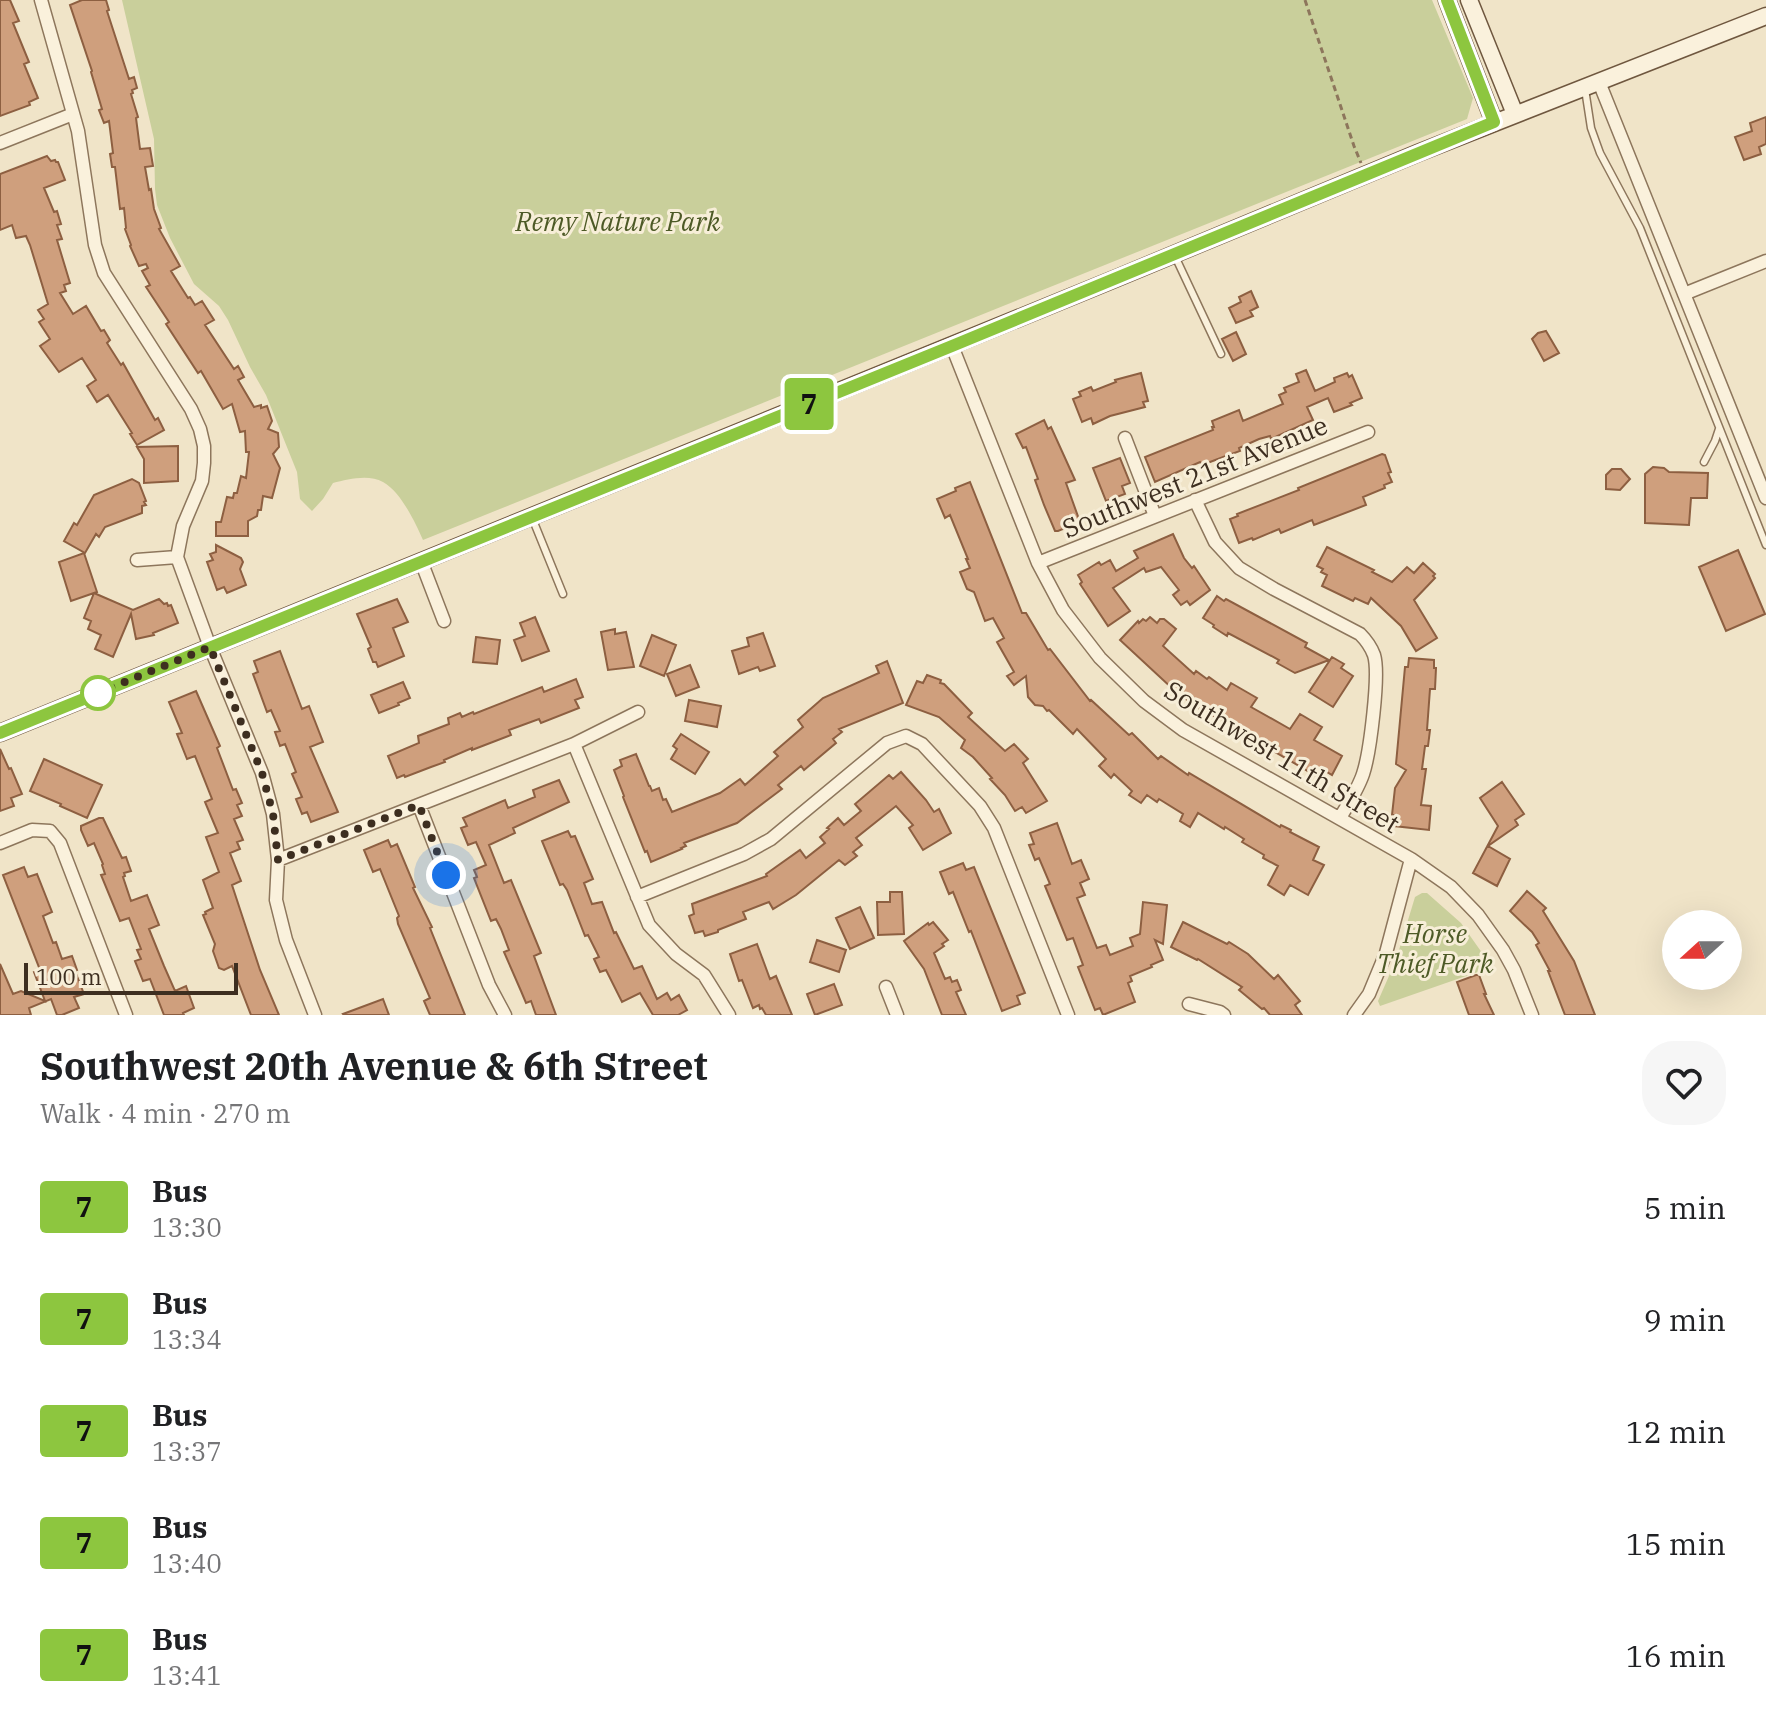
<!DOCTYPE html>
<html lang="en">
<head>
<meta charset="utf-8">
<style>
	body { margin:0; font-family:"IBM Plex Serif",serif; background:#f6f6f6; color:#202124; height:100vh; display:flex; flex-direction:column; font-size:30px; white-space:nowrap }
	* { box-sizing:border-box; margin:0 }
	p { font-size:26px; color:#757577 }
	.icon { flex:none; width:44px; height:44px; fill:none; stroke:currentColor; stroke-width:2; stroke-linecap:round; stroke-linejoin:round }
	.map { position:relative; height:1015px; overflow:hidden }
	.details { display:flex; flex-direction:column; background:#fff; flex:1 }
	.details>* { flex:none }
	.badge { padding:0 16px; border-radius:6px; font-size:28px; line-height:52px }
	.needle { width:52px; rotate:249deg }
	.buttons { position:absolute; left:1662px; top:910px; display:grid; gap:16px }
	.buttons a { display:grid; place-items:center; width:80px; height:80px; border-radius:50%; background:#fff; box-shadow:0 8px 32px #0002; font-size:40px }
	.scale { position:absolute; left:24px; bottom:20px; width:214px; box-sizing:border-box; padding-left:8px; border:4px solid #3d2e20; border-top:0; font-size:22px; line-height:28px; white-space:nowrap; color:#3d2e20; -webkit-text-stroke:6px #f7eed8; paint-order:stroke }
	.you { position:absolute; width:40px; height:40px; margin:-20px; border:6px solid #fff; border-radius:50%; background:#1a73e8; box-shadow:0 0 0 12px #1a73e833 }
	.map>.badge { position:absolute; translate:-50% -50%; box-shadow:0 0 0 4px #fff }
	.round { display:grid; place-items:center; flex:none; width:84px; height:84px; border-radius:32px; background:#f6f6f6 }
	.summary { display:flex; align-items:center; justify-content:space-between; height:136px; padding:0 40px }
	h1 { font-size:38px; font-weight:700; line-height:60px }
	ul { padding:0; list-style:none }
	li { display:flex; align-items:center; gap:24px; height:112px; padding:0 40px }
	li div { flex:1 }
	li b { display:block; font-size:30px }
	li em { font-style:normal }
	li .badge { min-width:88px; font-weight:700; text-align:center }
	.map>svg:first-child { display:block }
</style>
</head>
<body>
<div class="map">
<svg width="1766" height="1015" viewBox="0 0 1766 1015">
	<rect width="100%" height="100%" fill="#f0e4c8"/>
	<path fill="#c9cf9b" d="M122,0H1432L1473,98L1467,119L423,540C415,522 401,492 383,482C369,474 348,479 333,483L323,499L312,511L300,499L297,472L266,395L250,367L228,320L219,306L194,284L170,238L157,205L155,189L154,139Z
		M1422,893H1427L1461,923L1492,967L1380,1006L1378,1001L1396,960L1415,897Z"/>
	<path fill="#cf9f7d" stroke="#8d5f41" stroke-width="2" d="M0,0H10L19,21L13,23L29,62L24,64L38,98L29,102L30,105L0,116Z
		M82,0H106L109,10L107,11L129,79L134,77L137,88L132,90L133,93L131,94L138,117L136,118L140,149L150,148L153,166L145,167L149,190L151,189L154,209L161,228L159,229L180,266L171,271L188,298L190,297L195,305L202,301L214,320L205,325L234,369L238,366L244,377L238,380L254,407L261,405V408L267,406L272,421L268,429L278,433L279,447L273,454L280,468L272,498L263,496L261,510H258L257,516L248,521V536H216V522H221L227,497L233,498L234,493H237L241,476L246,478L249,452H246L245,431L240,432L232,404L223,409L201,371L198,373L166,324L169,322L146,287L150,285L142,271L148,268L146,264L139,266L130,246L131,245L125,229L126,228L124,208L120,209L115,167H112L110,154L113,153L109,121L104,123L99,110L102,109L91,72L92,71L70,5Z
		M1766,117V144L1759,147L1761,154L1744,160L1735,137L1752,131L1750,123Z
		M47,156L51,161L55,160L56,162H58L65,180L44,188L54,212L57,211L61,224L57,225L62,239L57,240L70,283L64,285L66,291L60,293L73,314L86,306L101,331L104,330L110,340L107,343L121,365L123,363L155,420L158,418L164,430L137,445L130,434L132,433L108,395L97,402L87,386L96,380L82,358L59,372L40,346L50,339L39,322L44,319L38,310L48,304L30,245L26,236L16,238L12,225L0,230V174Z
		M1251,291L1258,307L1250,311L1253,316L1236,323L1229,308L1241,302L1239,297Z
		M1546,331L1559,353L1544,361L1532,339L1538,333Z
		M1236,332L1246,354L1233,361L1222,339Z
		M1306,370L1315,391L1335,382L1334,378L1347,373L1349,377L1352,375L1362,398L1350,403L1352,405L1334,412L1328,398L1307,407L1313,420L1271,439L1270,436L1259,439L1239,448L1240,451L1226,456L1202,465L1200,462L1155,482L1145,457L1213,430L1212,427H1214L1212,421L1239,410L1243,421L1283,404L1279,395L1286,392L1284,388L1299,382L1296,374Z
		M1141,373L1148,401L1143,402L1145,407L1110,416L1093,424L1091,418L1082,422L1073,399L1081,396L1079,392L1091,387L1093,391L1116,382L1115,380Z
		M1044,420L1048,429L1051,427L1075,480L1066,483L1080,522L1058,531H1055L1044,505L1035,480L1038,479L1026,447L1023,448L1016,434Z
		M178,446V481L144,483V459L137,447Z
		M1382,454L1385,455L1391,472L1388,473L1392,482L1384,485L1385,488L1363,497L1366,505L1314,525L1312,520L1281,533L1279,529L1253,540L1252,538L1239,543L1230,519L1238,516L1237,514L1299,490L1298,488Z
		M1120,458L1130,483L1122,486L1125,494L1106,501L1093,468Z
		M1653,467L1664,468L1669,472L1708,473L1707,498H1691L1689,525L1645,523V474Z
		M1612,469H1621L1630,479L1620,490L1606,489V475Z
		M132,479L139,483L146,501L144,502L146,505L142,506V513L105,527L99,537L96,534L85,553L64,541L74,523L77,525L94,495Z
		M970,482L1022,613H1026L1048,650L1050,649L1090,701L1091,700L1129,735L1132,733L1158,759L1161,756L1188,775L1189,773L1280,827L1281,825L1291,830L1290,832L1319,847L1313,860L1324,865L1308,895L1290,885L1284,895L1268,885L1278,866L1263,858L1264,855L1242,842L1244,839L1225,827L1224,829L1198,813L1190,827L1180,821L1183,814L1159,799L1157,802L1147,795L1141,803L1129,795L1132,791L1114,774L1111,778L1099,766L1106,759L1077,729L1073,734L1049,710L1047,711L1043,706L1035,705L1028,697L1026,676L1014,685L1007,676L1014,672L997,642L1004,638L993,618L985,621L974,592L967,589L960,572L970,568L966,559H968L950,515L945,518L937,499L956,491L955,488Z
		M1173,534L1184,558L1192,568L1194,566L1210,590L1190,605L1187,601L1181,605L1173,595L1179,590L1161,567L1146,572L1144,568L1113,588L1130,611L1108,626L1080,584L1082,582L1078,575L1099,562L1101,565L1110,560L1116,571L1138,558L1134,551Z
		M216,545L241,558L243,562L240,569L246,585L227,593L224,587L217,590L207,562L213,560L210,554L216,552Z
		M1327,547L1374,570L1372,572L1392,582L1407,567L1414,573L1423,563L1435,574L1433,576L1435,578L1414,600L1437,638L1416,651L1401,626L1371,598L1368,604L1355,598L1353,601L1322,586L1327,575L1321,572L1323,569L1317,566Z
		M1738,550L1765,614L1726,631L1699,567Z
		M84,553L97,592L94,593L133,610L159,599L164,604L167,603L168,606L171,605L178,623L153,633L154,635L136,639L131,614L113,657L95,649L101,635L88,629L91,621L84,618L94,593L71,601L59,562Z
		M1217,596L1224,601L1226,599L1307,643L1305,647L1329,660L1295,673L1277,663L1279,660L1228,633L1227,636L1213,627L1214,625L1203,618Z
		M397,599L408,622L393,628L404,656L378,667L376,662H373L368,649L371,647L357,614Z
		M535,617L549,651L522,661L514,640L525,636L520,623Z
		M1150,617L1157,623L1160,619H1164L1176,629L1163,646L1194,674L1196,671L1207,679L1209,677L1227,690L1231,683L1257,698L1251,707L1290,729L1300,714L1322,727L1314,740L1342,756L1332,775L1322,769L1318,777L1203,710L1202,711L1175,691L1120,640L1138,621L1139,623L1143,619L1146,621Z
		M615,629V634L626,632L634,667L608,670L601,632Z
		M763,633L775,666L760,671L758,667L739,674L732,651L749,646L747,638Z
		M652,635L676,645L664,676L640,666Z
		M476,637L500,640L497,664L473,662Z
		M280,651L302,709L309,706L323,742L310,747L338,812L311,822L307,812L302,814L296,799L302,797L292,774L296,772L285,744L280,746L275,732L280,731L271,710L267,712L253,674L258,672L254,661Z
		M1332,657L1344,664L1341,668L1353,676L1333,707L1309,692Z
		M1409,658L1434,660V668H1436L1435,689H1430L1427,730H1430L1428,746H1425L1422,769H1426L1421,805L1431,806L1429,830L1394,826L1395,815H1392L1395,788L1406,770L1396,764L1405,667H1408Z
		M887,661L903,703L839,729L842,732L833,739L836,743L804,770L801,766L778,785L782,789L737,823L684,843L686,846L681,848L682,849L651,862L647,851L645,852L623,797L624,796L614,770L622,766L620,760L636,754L649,786H650L652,791L659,788L663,800L666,799L672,812L720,793L740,779L745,785L778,756L774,752L803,727L798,720L823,698L879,673L876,666Z
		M690,665L699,687L676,696L667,674Z
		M927,675L941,680L940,683L944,684L972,713L968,717L1005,751L1014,744L1028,759L1023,763L1047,801L1026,813L1022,807L1015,811L1005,795L990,779L992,778L973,757L961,748L965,740L939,717L906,705L917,681L923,683Z
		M576,679L583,697L575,700L579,708L541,723L539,719L509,730L511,735L472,750V748L444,760L445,762L431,767L405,777L404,775L397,778L388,756L419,743L418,736L449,724L448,718L460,713L462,717L473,712L474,714L542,687L544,692Z
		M403,682L410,698L398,703L399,705L379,713L371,695Z
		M196,691L220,746L217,748L233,790L236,789L242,803L237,805L242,816L234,819L243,840L237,842L240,849L230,853L241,881L232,885L260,970L279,1015H251L232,966L224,970L219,968L213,951L215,944L203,915L206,914L205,912L213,908L203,880L219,872L206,837L218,833L205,802L212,799L195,756L187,759L177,734L182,733L169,702Z
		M689,700L721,706L717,727L685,721Z
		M681,734L709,752L695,774L671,759L677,749L673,746Z
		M0,749L9,769L11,768L22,794L11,798L14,806L0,811Z
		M44,759L102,785L87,818L60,806L61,804L30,791Z
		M901,772L926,800L934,812L939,809L951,833L923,850L909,828L913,825L896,806L856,838L862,845L853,852L857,856L845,865L839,860L796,895L773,909L769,902L743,912L746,919L718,930V932L705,936L703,931L695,933L689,916L694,914L692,904L767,876L766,874L800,850L806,858L825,843L820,837L829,829L827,828L838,818L844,825L861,811L855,804L889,775L893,779Z
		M559,780L569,802L513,828L515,833L489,845L504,883L511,880L541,953L534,956L556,1015H536L531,1001L526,1003L521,991L504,952L509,950L501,929L496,919L491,921L474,878L477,877L474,870L486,865L476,842L468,845L461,828L467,826L463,818L505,800L508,808L535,797L533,790Z
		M1502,782L1524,814L1515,820L1518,825L1488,846L1510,859L1497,886L1473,873L1498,826L1480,798Z
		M99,818H103L122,858L126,857L131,871L124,873L125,876L123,877L131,901L147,895L159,925L149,929L164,966L175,991L186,986L194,1008L183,1013L184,1015H164L150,979L143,981L135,961L141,959L137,950L141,949L129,918L120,921L101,875L105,874L102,865L103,864L94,843L88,846L81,830V826Z
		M1057,823L1072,864L1081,860L1089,879L1080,883L1085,895L1077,898L1097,948L1106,945L1110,955L1133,946L1130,938L1140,934L1143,902L1167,905L1163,944L1155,940L1163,960L1151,965L1152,967L1130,976L1132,981L1128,983L1135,1002L1103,1015L1100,1008L1095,1010L1078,967L1083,965L1073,938L1067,940L1045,886L1050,884L1039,858L1035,860L1029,845L1034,844L1030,833Z
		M568,831L571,837L575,836L593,879L584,883L592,904L602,902L614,933L616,932L634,969L642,966L657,999L667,993L671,1000L679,995L687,1010L678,1015H653L640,993L622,1002L606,970L600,972L594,959L599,957L588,935L585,936L567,890L563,884L560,885L542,841Z
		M388,840L391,847L397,844L415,887L413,888L432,927L430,928L465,1015H430L424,1001L430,998L398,924L397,918L399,916L380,869L373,872L364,850Z
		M963,863L966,870L974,867L1025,993L1017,996L1020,1004L1002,1011L971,931L969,932L953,892L949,894L940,872Z
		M24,867L28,877L37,874L52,912L43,916L53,943L56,942L62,959L72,956L77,970L75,971L84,994L74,997L79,1008L62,1015H57L51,999L29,1008L31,1015H0V964L13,994L21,991L45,1001L34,972L40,970L3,875Z
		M1527,891L1546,908L1543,911L1574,961L1595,1015H1565L1548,971H1550L1536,945L1539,943L1532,932L1510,911Z
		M890,892H902L904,934L878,935L877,902H890Z
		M860,907L874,938L850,949L836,918Z
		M933,922L948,940L942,944L944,946L934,953L945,979L950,977L952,982L957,980L961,990L956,992L966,1015H942L924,969L904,941L928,923L929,925Z
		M1183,922L1227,944L1229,942L1248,954L1274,979L1278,975L1300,1001L1295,1005L1302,1015H1270L1264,1008L1262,1009L1239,990L1242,987L1198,959L1197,960L1171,947Z
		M817,940L846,950L839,972L810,962Z
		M757,944L770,979L776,976L792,1015H766L762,1008L760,1009L759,1005L753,1008L742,980L739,981L730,954Z
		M1476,975H1479L1486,994H1484L1494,1015H1469L1457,982Z
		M834,984L842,1005L815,1015L807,994Z
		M383,999L389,1015H344L343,1014Z"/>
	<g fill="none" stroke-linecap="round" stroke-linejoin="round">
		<g stroke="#8d765c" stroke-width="9">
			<path id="lane" d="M1585,89L1591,128L1600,153L1640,228L1766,545
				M1174,254L1221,354
				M1704,462L1715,441L1719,429
				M533,520L563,594"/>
		</g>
		<g stroke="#8d765c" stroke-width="15">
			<path id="street" d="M41,0L78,131L95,245L104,273L191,409L200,429L204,446V463L202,481L183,526L177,557L210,647L262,773L273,814L278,860L276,900L286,940L315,1015
				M1599,82L1766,498
				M0,143L73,114
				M1684,294L1766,261
				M952,346L1038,563L1063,610L1100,658L1144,701L1183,730L1411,859L1451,887L1478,915L1503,950L1514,970L1532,1015
				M1125,438L1155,516
				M1195,500L1215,542L1239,568L1274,589L1360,634C1366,640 1371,647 1374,655C1380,674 1370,753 1363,774C1358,789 1348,804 1340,818
				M137,560L177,557
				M421,561L444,621
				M1038,563L1368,432
				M574,744L649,925L676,954L704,975L729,1015
				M419,805L489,985L505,1015
				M0,843L32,830L50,831L60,843L126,1015
				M278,860L574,744L638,712
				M637,897L744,854L771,839L887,743L906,736L922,744L980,806L994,828L1068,1015
				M886,987L897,1015
				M1189,1004L1220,1012L1224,1015
				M1354,1015L1369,994L1386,953L1411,859"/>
		</g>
		<g stroke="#6f573f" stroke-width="19">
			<path id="secondary" d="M1447,0L1494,122
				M1469,0L1515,114
				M0,733L1117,278L1418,153L1766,16"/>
		</g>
		<path stroke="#8d765c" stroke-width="3" stroke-dasharray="6 4" stroke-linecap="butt" d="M1305,0L1354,146L1361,163"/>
		<use href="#lane" stroke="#faf1dc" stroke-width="6"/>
		<use href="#street" stroke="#faf1dc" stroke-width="12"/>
		<use href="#secondary" stroke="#faf1dc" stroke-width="16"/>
	</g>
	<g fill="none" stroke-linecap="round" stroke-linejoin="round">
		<g stroke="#fff" stroke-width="18">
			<path id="line" d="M0,733L952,346L1494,122L1447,0"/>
		</g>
		<use href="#line" stroke="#8dc63f" stroke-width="12"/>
		<path stroke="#3d2e20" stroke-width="8" stroke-dasharray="0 14.4" d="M98,693L210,647L262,773L273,814L278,860L419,805L446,875"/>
	</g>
	<circle fill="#fff" stroke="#8dc63f" stroke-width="4" cx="98" cy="693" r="16"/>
	<g text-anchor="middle" stroke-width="6" stroke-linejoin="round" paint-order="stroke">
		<g font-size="26" font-style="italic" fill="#4d5a26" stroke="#f7eed8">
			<text x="618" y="231">Remy Nature Park</text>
			<text x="1435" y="943">Horse<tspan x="1435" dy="30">Thief Park</tspan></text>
		</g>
		<g font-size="26" fill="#3d2e20" stroke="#f7eed8">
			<text transform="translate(1195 477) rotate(-22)" y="9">Southwest 21st Avenue</text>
			<text transform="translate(1282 757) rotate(31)" y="9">Southwest 11th Street</text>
		</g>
	</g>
</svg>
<div class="buttons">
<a><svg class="needle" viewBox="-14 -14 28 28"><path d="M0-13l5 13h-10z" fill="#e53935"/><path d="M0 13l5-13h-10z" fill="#757577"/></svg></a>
</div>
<div class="scale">100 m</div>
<div class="you" style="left:446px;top:875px"></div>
<b class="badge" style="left:809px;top:404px;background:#8dc63f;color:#111">7</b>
</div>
<section class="details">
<div class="summary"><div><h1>Southwest 20th Avenue &amp; 6th Street</h1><p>Walk · 4 min · 270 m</p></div><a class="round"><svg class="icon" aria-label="heart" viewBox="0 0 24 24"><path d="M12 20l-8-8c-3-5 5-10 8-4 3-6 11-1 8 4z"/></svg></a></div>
<ul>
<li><span class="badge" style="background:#8dc63f;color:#111">7</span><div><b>Bus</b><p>13:30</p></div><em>5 min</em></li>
<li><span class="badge" style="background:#8dc63f;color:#111">7</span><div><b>Bus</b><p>13:34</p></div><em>9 min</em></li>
<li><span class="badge" style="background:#8dc63f;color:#111">7</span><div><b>Bus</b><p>13:37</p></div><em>12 min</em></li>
<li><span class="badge" style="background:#8dc63f;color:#111">7</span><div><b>Bus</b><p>13:40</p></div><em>15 min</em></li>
<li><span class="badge" style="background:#8dc63f;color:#111">7</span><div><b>Bus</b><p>13:41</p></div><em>16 min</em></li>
</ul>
</section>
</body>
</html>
